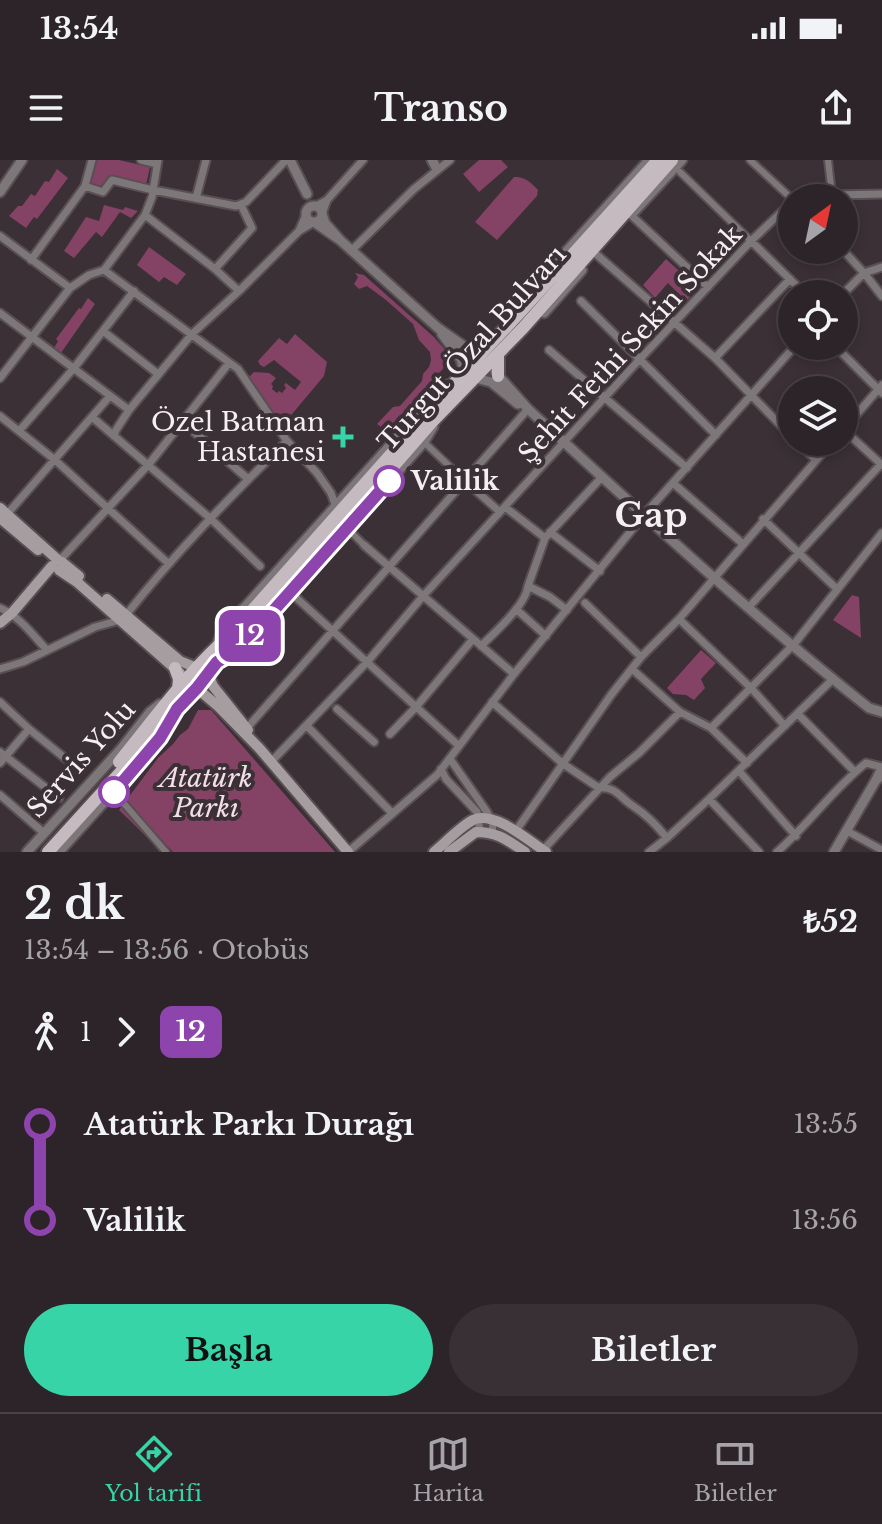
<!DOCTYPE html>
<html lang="tr">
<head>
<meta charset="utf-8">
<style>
	body { margin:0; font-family:"Libre Baskerville",serif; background:#383034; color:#f1f3f6; height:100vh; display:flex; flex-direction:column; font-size:30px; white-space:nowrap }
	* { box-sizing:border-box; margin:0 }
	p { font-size:26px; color:#a6a4a8 }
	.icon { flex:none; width:44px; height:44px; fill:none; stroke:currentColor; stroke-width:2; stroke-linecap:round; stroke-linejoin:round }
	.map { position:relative; height:692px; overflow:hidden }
	.drawer { display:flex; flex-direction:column; background:#2c2428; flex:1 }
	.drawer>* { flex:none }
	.badge { padding:0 16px; border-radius:12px; font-size:28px; line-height:52px }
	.needle { width:52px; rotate:33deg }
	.tools { position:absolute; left:778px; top:24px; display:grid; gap:16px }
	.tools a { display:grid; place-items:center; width:80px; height:80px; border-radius:50%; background:#2c2428; box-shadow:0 4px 12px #0003,0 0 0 2px #484145; font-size:40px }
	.map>.badge { position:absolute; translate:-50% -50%; box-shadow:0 0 0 4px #fff }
	.legs { display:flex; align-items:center; gap:12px; height:88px; padding:0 24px; font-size:26px }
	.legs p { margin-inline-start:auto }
	.overview { display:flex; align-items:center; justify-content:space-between; height:136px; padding:0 24px }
	h1 { font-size:44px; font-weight:800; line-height:60px }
	.primary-button { display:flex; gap:16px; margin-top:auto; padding:16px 24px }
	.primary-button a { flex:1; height:92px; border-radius:48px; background:#36d4a7; color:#111; font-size:32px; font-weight:800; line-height:92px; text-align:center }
	.primary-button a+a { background:#383034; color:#f1f3f6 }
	ul { padding:0 24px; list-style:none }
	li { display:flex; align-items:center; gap:28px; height:96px; font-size:30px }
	li i { display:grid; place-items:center; width:12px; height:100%; margin:0 10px; background:currentColor }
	li i::after { content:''; width:20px; height:20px; margin:-10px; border:6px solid; border-radius:50%; background:#2c2428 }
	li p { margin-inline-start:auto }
	li:first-child i { background:linear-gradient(#0000 50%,currentColor 0) }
	li:last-child i { background:linear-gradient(currentColor 50%,#0000 0) }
	.status { display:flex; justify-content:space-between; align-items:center; height:56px; padding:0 40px; background:#2c2428; direction:ltr }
	.status svg { height:22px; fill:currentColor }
	header { display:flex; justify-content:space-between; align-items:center; height:104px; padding:0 24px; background:#2c2428; font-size:36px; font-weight:800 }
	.tab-bar { display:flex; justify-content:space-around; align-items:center; height:112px; border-top:2px solid #484145; background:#2c2428; font-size:22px; color:#a6a4a8 }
	.tab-bar a { display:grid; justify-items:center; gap:4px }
	.tab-bar .active { color:#36d4a7 }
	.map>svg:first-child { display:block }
</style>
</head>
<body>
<div class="status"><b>13:54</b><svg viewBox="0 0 49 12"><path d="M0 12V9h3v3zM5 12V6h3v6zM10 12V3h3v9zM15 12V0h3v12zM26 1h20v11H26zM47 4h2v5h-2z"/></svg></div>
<header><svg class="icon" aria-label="menu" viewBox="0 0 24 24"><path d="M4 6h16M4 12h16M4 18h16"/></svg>Transo<svg class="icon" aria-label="share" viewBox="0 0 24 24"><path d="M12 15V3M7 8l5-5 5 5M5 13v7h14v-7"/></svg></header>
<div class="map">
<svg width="882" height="692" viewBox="0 0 882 692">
	<rect width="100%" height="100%" fill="#3b3035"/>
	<path fill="#844265" d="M95,0H119L150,7L146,25L110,16L103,26L99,28L92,27L91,23Z
		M479,0H501L508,7L479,32L463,14Z
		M57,9L68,18L37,59L34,57L26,68L9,56L18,46H22L31,34L35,36L45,21L49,22Z
		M514,17C524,16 531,22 538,30L537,36L497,80L475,62Z
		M104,45L123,50L125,47L138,51L131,58L120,52L102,77L96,72L74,98L64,91L86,57L99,61Z
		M149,87L186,114L177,125L164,117L159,122L137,105Z
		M666,99L698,128L675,154L669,147L680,135L668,123L655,138L643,125Z
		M355,113L364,115L434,177L448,193L450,201L389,269L382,268L377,264L393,247L400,246L422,221L423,214L429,207L431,200L430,192L419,180L413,164L386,140L367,126L359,129L354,124L358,117Z
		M88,138L95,144L61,193L54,188L58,181L56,179L79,148L81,149Z
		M295,174L327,202L324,216L282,266L249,217L254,212L269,213L276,218L271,224L273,226L272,229L277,233L279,231L282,233L286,228L284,225L286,223L295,230L301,222L274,200L264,207L260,205L258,201L279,178L287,184Z
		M852,435L859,437L861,478L833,460Z
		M701,490L716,503L701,519L705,528L694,540L686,535L673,534L667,528Z
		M198,550H211L335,692H173L158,676L151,681L119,650L158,598L173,584L180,575L188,569Z"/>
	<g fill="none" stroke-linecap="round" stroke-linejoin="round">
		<g stroke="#594f53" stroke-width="10">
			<path id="pedestrian" d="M750,0L792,39
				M828,0L832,35
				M680,12L751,81
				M424,282L464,320
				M347,368L364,385
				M120,639L166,692"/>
		</g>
		<g stroke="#594f53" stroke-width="11">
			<path id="minor" d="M141,0L157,4
				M85,26L103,32L112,20L153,30L236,46L246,42L286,0
				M196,38L206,0
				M801,38L832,35L882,34
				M327,40L363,0
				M316,46L327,40L322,54
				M145,55L215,109L239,131
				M306,55L299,71L314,62
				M631,55L708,127
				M0,76L70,128
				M751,81L805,134
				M352,90L414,29L450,0
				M843,90L864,113L882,136
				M596,94L715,198L792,277
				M31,100L85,26L92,0
				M215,109L252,68L241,45
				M104,110L238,209L287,281L317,313L331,333L335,344
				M843,134L864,113L882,107
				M581,141L716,275
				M0,153L129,250
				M103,171L158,214
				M835,186L882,233
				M549,190L687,308
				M715,198L790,119
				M0,218L70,128L89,115L104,110L145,55L152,37L158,0
				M0,256L55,300L169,404
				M92,257L211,359L260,406
				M183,262L248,319
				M844,269L882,225
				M844,270L882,305
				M19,271L74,208L134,131
				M114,276L116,270L129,250L192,174L239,131L299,71
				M798,282L816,300
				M464,320L500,352
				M673,323L743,384
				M505,347L545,378
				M8,353L110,236
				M763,359L837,429
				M550,372L600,411
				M364,385L514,514
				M60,400L149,304L229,203
				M528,426L550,437L567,450
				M290,432L458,585
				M585,443L641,497
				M0,448C20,457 32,474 46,489
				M748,448L881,304
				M516,449L546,476
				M126,455C175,393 231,336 287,281
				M679,459L751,528L785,566
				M481,486C495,472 526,445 528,426L545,378L602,317
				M0,509L23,502L95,467L120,460
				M632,509L680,552L711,568L747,603
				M0,542L29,569L66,599
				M492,542L562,603L599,628C616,626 620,638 633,646C647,655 656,665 667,678
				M337,549L374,582
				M798,554L855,612
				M307,566L392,653
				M247,568L528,249
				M711,568L795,483L882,373
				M390,574L416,547L473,479
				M0,592L59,638
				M450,599L487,652L493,664L492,672
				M271,602L368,501L424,435L639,200L751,81L792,42
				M0,603L29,569
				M441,609L446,619L477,652L480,671
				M739,611L796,676
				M0,635L44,673
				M709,639L759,692
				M847,671L882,690
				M515,672L611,535L641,497L679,459L832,282
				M543,690L610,617L639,593L680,552
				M348,692L437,615L514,514L644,355L795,186
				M649,692L667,678L709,639L833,519
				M777,692C809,664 833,629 866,603L882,607"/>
		</g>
		<g stroke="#594f53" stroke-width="13">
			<path id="tertiary" d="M290,0L307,34
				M432,0L437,9
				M0,32L22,0
				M306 54a8 8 0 1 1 16 0a8 8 0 1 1-16 0Z
				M632,54L682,0
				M314,62L340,80L325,63L322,54
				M340,80L438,168L482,199
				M544,153L582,110
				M506,166L509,155L649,0
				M442,174L461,199L464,212
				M495,212L528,249C639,351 750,454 869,548L882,552
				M475,218L491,222L518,244
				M358,356L424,282L433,267
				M217,485L225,465L246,446L437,233L447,225
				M224,499L233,493L258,468L335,382
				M882,608L876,620L882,615
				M27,692L121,589L150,552L160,544
				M59,692L115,630L164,571
				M834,692L876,620"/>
		</g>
		<g stroke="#594f53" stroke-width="14">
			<path id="secondary" d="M0,348L58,400
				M0,358L38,390
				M62,402L79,416
				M59,410L77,422L180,513
				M107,439L180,501L197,508
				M0,463L12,453L52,406
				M210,513V519L213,526L248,570
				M192,524L219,547L260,589L348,692
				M434,692C445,683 461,666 473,660C494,650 529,681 546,692
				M449,692L476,672C498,672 507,680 525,692"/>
		</g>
		<g stroke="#594f53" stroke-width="16">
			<path id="primary" d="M498,194V216
				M175,508L179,519L178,529
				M119,602C155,558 189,510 232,473L464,212L516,157L658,0
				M48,692L197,528L236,479L339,369L431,263L523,168L672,0"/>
		</g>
		<use href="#pedestrian" stroke="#7d777a" stroke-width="6"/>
		<use href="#minor" stroke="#7d777a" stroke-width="7"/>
		<use href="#tertiary" stroke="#7d777a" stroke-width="9"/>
		<use href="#secondary" stroke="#a69da1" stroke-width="10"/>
		<use href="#primary" stroke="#c5babf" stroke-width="12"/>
	</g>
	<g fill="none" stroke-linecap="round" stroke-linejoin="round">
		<g stroke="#fff" stroke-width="18">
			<path id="line-1" d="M114,632L160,578L177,549L197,528L217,502L233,493L258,468L389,321"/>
		</g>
		<use href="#line-1" stroke="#8e44ad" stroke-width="12"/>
	</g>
	<path fill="#36d4a7" stroke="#3b3035" stroke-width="3" d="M339 265h8v8h8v8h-8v8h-8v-8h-8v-8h8z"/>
	<g fill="#fff" stroke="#8e44ad" stroke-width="4">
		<circle cx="389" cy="321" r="14"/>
		<circle cx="114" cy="632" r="14"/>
	</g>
	<g text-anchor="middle" stroke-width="8" stroke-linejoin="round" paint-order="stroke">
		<g font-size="26" fill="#f6eff2" stroke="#3b3035">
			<text transform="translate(630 184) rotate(-47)" y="9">Şehit Fethi Sekin Sokak</text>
			<text transform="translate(472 188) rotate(-48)" y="9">Turgut Özal Bulvarı</text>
			<text transform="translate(81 599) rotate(-48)" y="9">Servis Yolu</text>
		</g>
		<g font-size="26" fill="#f6eff2" stroke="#3b3035" text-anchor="end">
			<text x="325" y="271">Özel Batman<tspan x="325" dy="30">Hastanesi</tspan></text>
		</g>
		<g font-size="26" font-weight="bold" fill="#f6eff2" stroke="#3b3035" text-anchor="start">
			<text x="411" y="330">Valilik</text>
		</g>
		<g font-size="26" font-style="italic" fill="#f3dde7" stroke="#3b3035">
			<text x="206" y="627">Atatürk<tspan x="206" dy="30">Parkı</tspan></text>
		</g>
		<g font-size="34" font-weight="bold" fill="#f6eff2" stroke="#3b3035">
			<text x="651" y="367">Gap</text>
		</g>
	</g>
</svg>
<div class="tools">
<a><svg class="needle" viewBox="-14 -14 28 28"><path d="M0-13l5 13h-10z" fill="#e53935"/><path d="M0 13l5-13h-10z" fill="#a6a4a8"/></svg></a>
<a><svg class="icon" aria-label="locate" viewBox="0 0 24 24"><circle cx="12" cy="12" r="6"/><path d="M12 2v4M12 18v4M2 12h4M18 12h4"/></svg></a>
<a><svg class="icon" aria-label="layers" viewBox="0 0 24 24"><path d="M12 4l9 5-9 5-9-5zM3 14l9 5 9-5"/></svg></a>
</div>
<b class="badge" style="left:250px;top:476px;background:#8e44ad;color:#fff">12</b>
</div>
<section class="drawer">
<div class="overview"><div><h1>2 dk</h1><p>13:54 – 13:56 · Otobüs</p></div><b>₺52</b></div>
<div class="legs"><svg class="icon" aria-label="walk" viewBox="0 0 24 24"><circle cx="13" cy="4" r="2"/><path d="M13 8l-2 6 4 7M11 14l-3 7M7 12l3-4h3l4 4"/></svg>1<svg class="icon" aria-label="forward" viewBox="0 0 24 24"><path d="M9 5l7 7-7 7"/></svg><b class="badge" style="background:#8e44ad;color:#fff">12</b></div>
<ul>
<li><i style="color:#8e44ad"></i><b>Atatürk Parkı Durağı</b><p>13:55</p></li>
<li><i style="color:#8e44ad"></i><b>Valilik</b><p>13:56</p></li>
</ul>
<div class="primary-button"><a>Başla</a><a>Biletler</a></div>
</section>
<nav class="tab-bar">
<a class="active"><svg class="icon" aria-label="directions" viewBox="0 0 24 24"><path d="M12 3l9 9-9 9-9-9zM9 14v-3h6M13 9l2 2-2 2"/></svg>Yol tarifi</a>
<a><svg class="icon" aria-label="map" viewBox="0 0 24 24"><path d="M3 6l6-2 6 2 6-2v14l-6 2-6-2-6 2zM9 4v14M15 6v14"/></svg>Harita</a>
<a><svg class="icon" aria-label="tickets" viewBox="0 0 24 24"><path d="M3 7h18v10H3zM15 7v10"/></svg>Biletler</a>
</nav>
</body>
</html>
